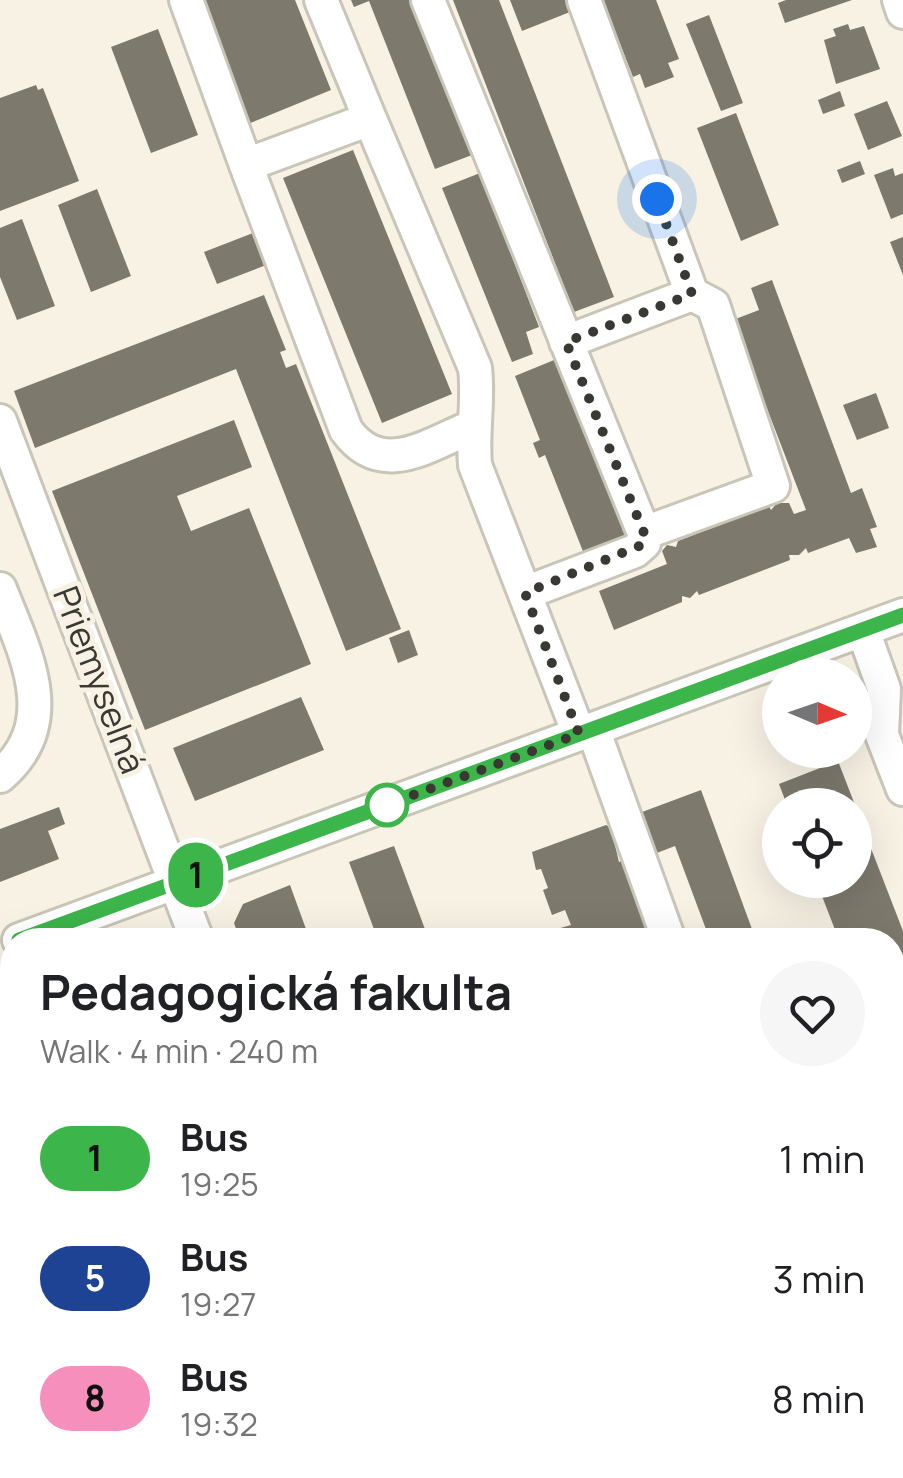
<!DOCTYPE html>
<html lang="en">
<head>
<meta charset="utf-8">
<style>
	body { margin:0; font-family:Manrope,sans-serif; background:#f6f6f6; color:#202124; height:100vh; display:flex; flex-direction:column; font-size:38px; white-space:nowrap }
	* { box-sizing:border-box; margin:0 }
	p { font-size:32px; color:#757577 }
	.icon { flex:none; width:55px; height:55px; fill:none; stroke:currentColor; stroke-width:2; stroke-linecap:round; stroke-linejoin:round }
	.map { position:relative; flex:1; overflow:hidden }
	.panel { position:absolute; left:0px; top:928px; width:905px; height:552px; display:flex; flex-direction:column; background:#fff; border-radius:40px 40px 0 0; box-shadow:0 10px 40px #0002 }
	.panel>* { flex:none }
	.badge { padding:0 20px; border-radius:32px; font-size:35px; line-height:65px }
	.needle { width:65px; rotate:92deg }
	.tools { position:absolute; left:762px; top:658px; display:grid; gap:20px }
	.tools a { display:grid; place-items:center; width:110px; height:110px; border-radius:50%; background:#fff; box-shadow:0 10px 40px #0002; font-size:50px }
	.you { position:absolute; width:50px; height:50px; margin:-25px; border:8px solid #fff; border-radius:50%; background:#1a73e8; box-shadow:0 0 0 15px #1a73e833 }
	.map>.badge { position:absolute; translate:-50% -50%; box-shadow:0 0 0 5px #fff }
	.round { display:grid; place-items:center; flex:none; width:105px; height:105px; border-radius:52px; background:#f6f6f6 }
	.headline { display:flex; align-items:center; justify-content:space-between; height:170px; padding:0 40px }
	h1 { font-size:48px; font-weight:700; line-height:75px }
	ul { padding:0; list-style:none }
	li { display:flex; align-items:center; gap:30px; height:120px; padding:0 40px }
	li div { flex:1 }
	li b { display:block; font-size:38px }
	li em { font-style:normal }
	li .badge { min-width:110px; font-weight:700; text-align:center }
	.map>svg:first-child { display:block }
</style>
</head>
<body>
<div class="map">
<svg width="903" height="1478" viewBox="0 0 903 1478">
	<rect width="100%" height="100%" fill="#f7f2e4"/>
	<path fill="#7d796d" d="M198,0H295L331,90L248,124Z
		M351,0H412L472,155L435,169L369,1L354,7Z
		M453,0H499L614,297L574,312Z
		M510,0H571L575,10L522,31Z
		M603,0H656L679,59L668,63L674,77L645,88L640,74L633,77Z
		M786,0H852L785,23L778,3Z
		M709,15L743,103L721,111L686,24Z
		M848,24L850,30L864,26L880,69L836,84L824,40L836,36L833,29Z
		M158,29L198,135L151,153L111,47Z
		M36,85L38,90L43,88L79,181L0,211V98Z
		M840,91L845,106L823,114L818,100Z
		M887,101L902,136L868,150L854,114Z
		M736,113L779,225L741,241L697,128Z
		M353,150L452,394L382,423L283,178Z
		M860,161L865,174L842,183L837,170Z
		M893,168L895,176L903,173V214L891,219L874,175Z
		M480,173L539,327L526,332L533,354L512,362L442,188Z
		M97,189L131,276L91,292L58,205Z
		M22,219L55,306L17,320L0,277V228Z
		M253,233L266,265L217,284L204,252Z
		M903,237V275L890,242Z
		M772,280L851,493L862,488L877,527L870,529L877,547L856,553L849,538L808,553L806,548L799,555H789L790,560L699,595L697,591L690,598L682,596V602L614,630L599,591L667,564L662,551L667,545L676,547L678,541L769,506L771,510L777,503H789L794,514L806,510L733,320L759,310L751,288Z
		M264,295L286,350L280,352L286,368L296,364L401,629L346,651L236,369L35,448L14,391Z
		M559,358L629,536L584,554L545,455L539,458L533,443L540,440L515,376Z
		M876,393L889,428L857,440L843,405Z
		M234,420L252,467L177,496L191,531L249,508L311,664L145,730L52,491Z
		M409,630L418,655L398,663L389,638Z
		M301,697L324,750L195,801L173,748Z
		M838,761L855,805H787L779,784Z
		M701,790L756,940H710L675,846L649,856L634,815Z
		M59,807L65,824L48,831L59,859L0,882V829Z
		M855,807L903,931V1045L892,1049V940H839L820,891L812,893L807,880H855Z
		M606,825L611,828L619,862L624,860L654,940H561L557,929L571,925L565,910L552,915L543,890L548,888L541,869L536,870L532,852Z
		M394,846L429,940H378L349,862Z
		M290,885L310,940H240L234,923L243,904Z
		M12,1016V1096L6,1098L0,1084V1021Z
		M893,1166L903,1193V1478H494L490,1468H892Z
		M12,1205V1283L0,1288V1210Z
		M12,1417V1470L0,1474V1422Z
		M297,1468H347L352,1478H302Z"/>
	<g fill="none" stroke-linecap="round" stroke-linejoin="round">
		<g stroke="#c9c5b7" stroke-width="38">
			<path id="minor" d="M186,0L246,165
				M321,0L370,119
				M428,0L644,533V543L635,551L525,593
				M899,0L903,12
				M566,342L692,294L584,0
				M0,421L197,940
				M474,426C429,444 382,480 346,430L246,165L370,119L475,368C479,401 472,431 475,465L579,734
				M644,533L773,486L713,305L692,294
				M0,589C25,653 63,722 0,776
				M863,630L884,689L882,735L903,789
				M593,729L669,940
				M19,940L903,615
				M394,1468L398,1478
				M473,1468L477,1478"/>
		</g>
		<use href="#minor" stroke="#fff" stroke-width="32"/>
	</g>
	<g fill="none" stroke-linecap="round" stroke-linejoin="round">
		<g stroke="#fff" stroke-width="22">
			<path id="line" d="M19,940L903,615"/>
		</g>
		<use href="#line" stroke="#3cb54a" stroke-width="15"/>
		<path stroke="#393832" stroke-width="10" stroke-dasharray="0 18" d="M387,805L375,809L579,734L525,593L644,544V533L566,342L692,294L657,199"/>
	</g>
	<circle fill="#fff" stroke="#3cb54a" stroke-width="5" cx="387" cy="805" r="20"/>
	<g text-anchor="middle" stroke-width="10" stroke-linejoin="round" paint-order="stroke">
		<g font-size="35" fill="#393832" stroke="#f7f2e4">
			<text transform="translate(99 680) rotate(69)" y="12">Priemyselná</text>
		</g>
	</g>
</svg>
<div class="tools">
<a><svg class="needle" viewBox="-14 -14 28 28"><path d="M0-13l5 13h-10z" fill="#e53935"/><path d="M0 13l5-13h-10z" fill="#757577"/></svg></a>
<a><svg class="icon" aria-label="locate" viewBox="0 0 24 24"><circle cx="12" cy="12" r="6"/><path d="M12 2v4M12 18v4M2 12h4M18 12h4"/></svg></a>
</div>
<div class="you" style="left:657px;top:199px"></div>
<b class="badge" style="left:196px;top:875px;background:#3cb54a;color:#111">1</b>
<section class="panel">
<div class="headline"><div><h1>Pedagogická fakulta</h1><p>Walk · 4 min · 240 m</p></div><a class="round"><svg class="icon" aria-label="heart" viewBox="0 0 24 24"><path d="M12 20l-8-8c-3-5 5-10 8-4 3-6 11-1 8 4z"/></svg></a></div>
<ul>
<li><span class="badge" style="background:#3cb54a;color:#111">1</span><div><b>Bus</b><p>19:25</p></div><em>1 min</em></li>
<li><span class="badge" style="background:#1f4394;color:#fff">5</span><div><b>Bus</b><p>19:27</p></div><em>3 min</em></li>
<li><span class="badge" style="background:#f78fbc;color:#111">8</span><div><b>Bus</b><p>19:32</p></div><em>8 min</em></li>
</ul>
</section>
</div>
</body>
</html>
